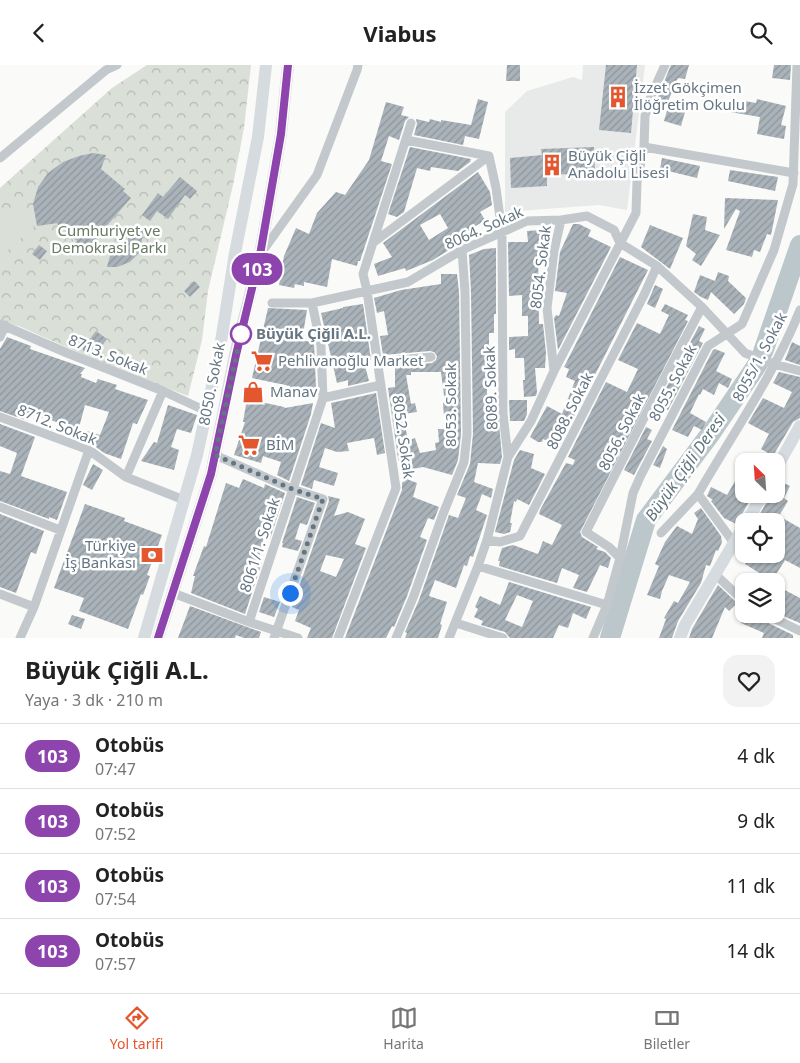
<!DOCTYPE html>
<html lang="tr">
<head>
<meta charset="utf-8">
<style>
	body { margin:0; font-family:"Noto Sans",sans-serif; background:#f2f2f2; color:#222; height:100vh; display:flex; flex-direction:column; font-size:19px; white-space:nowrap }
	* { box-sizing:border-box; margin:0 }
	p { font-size:16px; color:#767676 }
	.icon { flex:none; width:28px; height:28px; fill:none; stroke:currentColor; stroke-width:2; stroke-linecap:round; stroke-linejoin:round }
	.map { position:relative; height:573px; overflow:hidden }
	.side { display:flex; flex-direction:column; background:#fff; flex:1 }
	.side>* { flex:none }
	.badge { padding:0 10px; border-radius:16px; font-size:18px; line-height:32px }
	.needle { width:32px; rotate:335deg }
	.buttons { position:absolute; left:735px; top:388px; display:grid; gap:10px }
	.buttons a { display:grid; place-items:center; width:50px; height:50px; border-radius:10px; background:#fff; box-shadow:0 1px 4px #0004; font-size:25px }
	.you { position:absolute; width:25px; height:25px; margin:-12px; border:4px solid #fff; border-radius:50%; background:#1a73e8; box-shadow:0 0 0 8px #1a73e833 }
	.map>.badge { position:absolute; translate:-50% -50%; box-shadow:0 0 0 2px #fff }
	.round { display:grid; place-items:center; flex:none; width:52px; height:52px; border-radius:15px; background:#f2f2f2 }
	.headline { display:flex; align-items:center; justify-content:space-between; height:85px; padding:0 25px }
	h1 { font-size:24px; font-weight:700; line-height:38px }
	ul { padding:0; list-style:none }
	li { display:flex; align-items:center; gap:15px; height:65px; padding:0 25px; border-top:1px solid #e0e0e0 }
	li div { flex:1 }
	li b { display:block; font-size:19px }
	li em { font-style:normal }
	li .badge { min-width:55px; font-weight:700; text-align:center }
	header { display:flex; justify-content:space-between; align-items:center; height:65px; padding:0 25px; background:#fff; font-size:22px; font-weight:700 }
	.dock { display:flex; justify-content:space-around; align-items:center; height:70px; border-top:1px solid #e0e0e0; background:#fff; font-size:14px; color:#767676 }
	.dock a { display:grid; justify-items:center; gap:2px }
	.dock .on { color:#e4572e }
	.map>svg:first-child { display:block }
</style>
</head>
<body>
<header><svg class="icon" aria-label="back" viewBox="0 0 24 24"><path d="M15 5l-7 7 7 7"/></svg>Viabus<svg class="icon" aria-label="search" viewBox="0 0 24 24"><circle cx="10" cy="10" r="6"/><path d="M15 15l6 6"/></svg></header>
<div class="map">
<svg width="800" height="573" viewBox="0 0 800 573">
	<defs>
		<pattern id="park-crowns" width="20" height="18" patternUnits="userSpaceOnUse" patternTransform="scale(1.25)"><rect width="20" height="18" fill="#dadfd7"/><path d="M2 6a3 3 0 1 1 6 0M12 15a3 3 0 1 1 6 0" fill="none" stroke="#b4b9b4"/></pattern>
		<pattern id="building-hatch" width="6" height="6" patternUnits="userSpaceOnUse" patternTransform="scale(1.25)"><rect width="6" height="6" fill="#aab3b9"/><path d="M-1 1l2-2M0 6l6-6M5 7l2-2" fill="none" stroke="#8e969c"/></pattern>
	</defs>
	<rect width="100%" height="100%" fill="#fafaf8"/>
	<path fill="#e8e9e9" d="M583,0H645L627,145L599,140L505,147V47L527,26L573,12L582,15Z"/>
	<path fill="url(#park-crowns)" d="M147,0H251L244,63L233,120L208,226L202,275L188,331L104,299L21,262L0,255V123L112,23Z"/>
	<path fill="#dadfd7" d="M19,145L34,162L0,192V162Z"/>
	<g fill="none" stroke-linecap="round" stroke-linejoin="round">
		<path stroke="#bbc7cb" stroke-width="20" d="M763,287L800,180
			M610,573L646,455L711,368L759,297"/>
	</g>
	<path fill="url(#building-hatch)" fill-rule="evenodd" d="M507,0H520V16H506Z
		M606,0H637L631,68L599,65Z
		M671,0H689L685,14L678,13L666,41L656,36Z
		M774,0H791L790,15L772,13Z
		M478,34L488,37L479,74L465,71L463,80L414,70L417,59L416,54L429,57L430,54L441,57V55L471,60Z
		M733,34L756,38L757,34L786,41L781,60L786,61L784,74L757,69L760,52L730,47Z
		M386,37L404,42L401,50L409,52L405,56L399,75L389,71L381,96L392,99L360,196H358L357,201L332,194L327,222L304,217V221L295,219L294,223L279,220L284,191L296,163L309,169L317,148L336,127L345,130L369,95Z
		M668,42L685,47L681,61L664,56Z
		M410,82L471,94L470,97L458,106L431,102L430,106L417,103L404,147L397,152L388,149Z
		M594,82L595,108L547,110V121L511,123L510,93L542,90L541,84Z
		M93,88L106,90L101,104L125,124L123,126L131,133L84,187L74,179L77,176L57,159L58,158L37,161L33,139L38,122L48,108L63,97L79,91Z
		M662,93L700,101L697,113L660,104Z
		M730,105L778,112L775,126L728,116Z
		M478,107L490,127L492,140L480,147L485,155L465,168L468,173L433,195L406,206L405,203L378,211L374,199L392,192L383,178ZM440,149L448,163L429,175L420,160Z
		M180,112L197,126L190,134L185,130L168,154L157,146L150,156L142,150L158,128L163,132Z
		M725,133L778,135L771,170L767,169L760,187L754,185L752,192L726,185L740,146L736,144L724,164Z
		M693,149L707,152L705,165L720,170L701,201L692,195L696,189L686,181Z
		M573,159H579L591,165L588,171L611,182L558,285L554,253L556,250L559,251L567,228L555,226L560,187Z
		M650,160L683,173L670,204L641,182Z
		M144,165L139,188L130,197L117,202H107L111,187L119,188L128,181V167Z
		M542,165V178L540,179V185L538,184L539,259H543L546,288L545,303H535L537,327L536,331L524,332L523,315H525L524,293H515V284L509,285V272L528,271V251H522V230L509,231L508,177H528L527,166Z
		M39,180L47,186L40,195L32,189Z
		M496,183V249H494V268H489V301L487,302V337L497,336L502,392L500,399L478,398L474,417L493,424L491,433L482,429L476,445L487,450L473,492L470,491L467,501L464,500L456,523L435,515L429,531L447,537L440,559L442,560L438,573H405L407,568L405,567L419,535L449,450L458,453L466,433L457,430L470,399L473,369L471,227L469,190L484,184Z
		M620,192L648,205L559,381L543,374L542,377H538L530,372L547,341L562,349L575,316L566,312L569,304L564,302Z
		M718,207L729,211L728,216L746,233L744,239L734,249L711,227L708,235L701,232L694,227L700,210L715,216Z
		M441,209H457L459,227L461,369L458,395L452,410L423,402L402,406L398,393L388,323L395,322V302L432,298L436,295L437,291L434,287L430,286L383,290L380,271L388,270L384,246L377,248L374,233L401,225L441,219ZM411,307H441L445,338H443L445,364H438L439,377L435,378L436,385L420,388L415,373L408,376L403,349L417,347L415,338L411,339L406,310H411Z
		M194,216L200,222L190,232L184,226Z
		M655,220L663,224L655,243L647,239Z
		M363,239L371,295L364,297L369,316L348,321V315L337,318L321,248L343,243V242Z
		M665,239L688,250L685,255L688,256L580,467L582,472L598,482L596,484L605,487L611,493L608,503L600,500L587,527L573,523L579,510L562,503L557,518L499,501L500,496H498L502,483L513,480L538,489L543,476L552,480L562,460L539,449L540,445L566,398L573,400L575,395L568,392L571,386L606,317L627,327L638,304L618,295L637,258L660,269L669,250L661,246Z
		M268,243L307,245L302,275L314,278L316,322L288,329L290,321L252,313Z
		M699,261L705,264L699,276L703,278L668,345L657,340Z
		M96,266L107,274L93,292L83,286V283Z
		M7,272L31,281L30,284L85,303L80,309H82L81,312L96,318L98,314L117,320L115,324L148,335L137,359L133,358L121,394L104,388L96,382L83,376L87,366L100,370L109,347L85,340L77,370L67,367L69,361L44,353L30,349L28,356L0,346V284Z
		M792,277L800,281V300L785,295Z
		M715,284L725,288L716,306L732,314L728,323L719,318L714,330L703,324L700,330L699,329L690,348L706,357L702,365L694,361L688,372L672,365L713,285Z
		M779,307L800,312V353L793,357L773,391L761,384L769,369L748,358L763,333L784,343L792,327L773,318Z
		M376,328L385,388L377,390L374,373L347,378L349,386L337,387L325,383L319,402L338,408L334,421L314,415L312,424L301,420L321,358L335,363L331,338Z
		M247,334L284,342L285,343L313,338L311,349L289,416L277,410L281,397L263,391L261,398L234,390L245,357H243Z
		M509,335H527V349L524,356H510Z
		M168,340L197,350L191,368L177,364L171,382L179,385L174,405L141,396L154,377L157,378Z
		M0,359L35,372L21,411L67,427L57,455L49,452V454L0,436V406L10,409L17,388L0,381Z
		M646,362L652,365L647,374L652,376L634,410L624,405Z
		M663,381L667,384L660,403L653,400Z
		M520,385L534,389L531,403L545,409L529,440L517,434L516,437L514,436L510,458H512L510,467L504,469L495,467L514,395Z
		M93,399L103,405L92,425L83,420Z
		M744,401V429H754L736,459L724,453L711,436L713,435L707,431L711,422L727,430Z
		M404,413L417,418L413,432L439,442L434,455L428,453L420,472L427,475L407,531L394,562L392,561L386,573H345L402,425V419Z
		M243,414L264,423L265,419L285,428L270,474L264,472L258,496L262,497L245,549L191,528L195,511H193L204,481L206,482L226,418L239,423Z
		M776,414L790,421L784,433L788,436L779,451L800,463V503L785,495L772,516L745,499L746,497L736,491L744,477V489H776V456H756L771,429H776Z
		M328,431L340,434L334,451L348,447L365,454L355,479L366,483L332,573H307L311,563L295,556L299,545L292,542L329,436ZM326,490L344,494L336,512L320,506Z
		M297,432L315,438L307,460L300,458L295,474L302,476L298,486L282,482L283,478H282Z
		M85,439L125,453L124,456L162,470L147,510L150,511L143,530L141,529L128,564L79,546L84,533L54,523Z
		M701,443L721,471L722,477L718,486L716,485L710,501L706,500L701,518L678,556L672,573H659L666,554L664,553L674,536L678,538L690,517L669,510L662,526L660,534L647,530L659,501L655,499L665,477L677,461L692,469L698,454L694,448Z
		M0,449L44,466L36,489L31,487L16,528L0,522Z
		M509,517L591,542L586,554L573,548L568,563L559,560L553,573H510L505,567L481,560L483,556L474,552L478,544L475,542L480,531L500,540ZM517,530L533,536L522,562L505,555Z
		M718,520L737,538L729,546L725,542L712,573H689L692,564Z
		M779,522L800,533V558L776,548V528Z
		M264,532L280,537L274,552L259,547Z
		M190,541L261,567L259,573H244L236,570L235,573H178Z
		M745,549H754L759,551L762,555L793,570V573H762L764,568L741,558Z
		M72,550L85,554L81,564L68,559Z"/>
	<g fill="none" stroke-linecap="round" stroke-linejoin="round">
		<path stroke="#c3c8cc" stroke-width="9" d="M406,75L489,91L496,123L502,167L503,349L508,392L487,475L478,501L449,573
			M644,82L794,108
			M0,93L106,5L117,0
			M374,177L489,91
			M262,187L317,110L357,5L358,0
			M272,238H312L408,217L462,185L527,156L561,155L587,151L614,165L620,178L657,201L702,242L745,288L774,299L800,306
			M0,259L67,288L163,326L206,346
			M0,272L5,260
			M378,297L431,292
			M554,306L636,148L637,117L644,82L645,51L651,31L665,0
			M323,333L381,320
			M0,352L89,385L126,412L184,435
			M215,390L292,424L323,434L274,573
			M508,392L531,356L554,306L547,243L554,186L561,155
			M126,412L163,326
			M0,442L60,465
			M661,468L698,429
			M487,475L500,477L520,471L644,230L657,201
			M734,478L698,429C732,370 775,308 800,245
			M620,493L609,482L586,467C624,392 662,316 702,242
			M478,501L607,540
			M715,509L735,528L744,535
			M173,528L249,557L298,573
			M0,529L34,542
			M765,549L800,566
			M249,557L323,333L321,281L312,238
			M456,558L503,573
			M20,573L34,542L89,385
			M338,573L396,423L367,226L363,209L411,58
			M396,573L413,533L443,449L464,397L467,369L465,227L462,185
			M593,573L607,540L620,493L633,428L641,410L708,281L742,259L774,185L793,119L797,0"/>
		<path stroke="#d6dbdf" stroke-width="12" d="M776,404L800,361
			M747,456L763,429
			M144,573L197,390L219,289L235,188L258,72L266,0
			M158,573L211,409L235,290L260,190L281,69L288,0
			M680,573L685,560L744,461"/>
	</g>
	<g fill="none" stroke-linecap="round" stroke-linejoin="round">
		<g stroke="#fff" stroke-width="11">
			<path id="line" d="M158,573L211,409L236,290L260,190L281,69L288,0"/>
		</g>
		<use href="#line" stroke="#8e44ad" stroke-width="8"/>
		<path stroke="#657683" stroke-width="5" stroke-dasharray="0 9" d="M241,269L215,390L292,424L323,434L290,528"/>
	</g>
	<defs>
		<g id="building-bare" transform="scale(1.725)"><path d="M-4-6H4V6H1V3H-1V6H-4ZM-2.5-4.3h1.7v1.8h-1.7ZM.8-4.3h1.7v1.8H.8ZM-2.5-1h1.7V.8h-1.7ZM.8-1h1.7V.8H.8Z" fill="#e4572e" stroke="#fff" stroke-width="2.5" paint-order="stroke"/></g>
		<g id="supermarket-bare" transform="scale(1.725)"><path d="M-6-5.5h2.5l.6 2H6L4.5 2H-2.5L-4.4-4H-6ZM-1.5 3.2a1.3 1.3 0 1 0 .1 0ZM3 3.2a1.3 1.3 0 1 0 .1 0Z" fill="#e4572e" stroke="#fff" stroke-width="2.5" paint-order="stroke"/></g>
		<g id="shop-bare" transform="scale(1.725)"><path d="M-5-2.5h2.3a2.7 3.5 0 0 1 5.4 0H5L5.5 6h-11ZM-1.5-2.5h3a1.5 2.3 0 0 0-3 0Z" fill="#e4572e" stroke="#fff" stroke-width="2.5" paint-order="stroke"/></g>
		<g id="bank-bare" transform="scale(1.725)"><path d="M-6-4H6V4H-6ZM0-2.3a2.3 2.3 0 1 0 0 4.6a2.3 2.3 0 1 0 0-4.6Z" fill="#e4572e" stroke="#fff" stroke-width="2.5" paint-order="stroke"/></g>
	</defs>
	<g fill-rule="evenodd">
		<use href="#building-bare" x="618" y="32"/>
		<use href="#building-bare" x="552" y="100"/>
		<use href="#supermarket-bare" x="262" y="296"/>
		<use href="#shop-bare" x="253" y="327"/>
		<use href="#supermarket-bare" x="249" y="380"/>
		<use href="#bank-bare" x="152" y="490"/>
	</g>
	<circle fill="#fff" stroke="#8e44ad" stroke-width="2.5" cx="241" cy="269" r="10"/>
	<g text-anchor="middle" stroke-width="5" stroke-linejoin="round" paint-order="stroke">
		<g font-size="15" fill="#657683" stroke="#fff" text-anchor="start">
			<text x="634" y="28">İzzet Gökçimen<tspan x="634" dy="17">İlöğretim Okulu</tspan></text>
			<text x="568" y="96">Büyük Çiğli<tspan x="568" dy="17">Anadolu Lisesi</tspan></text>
			<text x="278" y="301">Pehlivanoğlu Market</text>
			<text x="270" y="332">Manav</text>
			<text x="266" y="385">BİM</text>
			<text x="136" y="486" text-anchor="end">Türkiye<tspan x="136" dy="17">İş Bankası</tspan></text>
		</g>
		<g font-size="15" fill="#657683" stroke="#fff">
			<text transform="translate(484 163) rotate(-24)" y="5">8064. Sokak</text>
			<text transform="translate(541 202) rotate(-83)" y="5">8054. Sokak</text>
			<text transform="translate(108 290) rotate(22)" y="5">8713. Sokak</text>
			<text transform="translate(760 292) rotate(-62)" y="5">8055/1. Sokak</text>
			<text transform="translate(673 318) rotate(-62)" y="5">8055. Sokak</text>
			<text transform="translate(212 319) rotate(-79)" y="5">8050. Sokak</text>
			<text transform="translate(491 323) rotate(-92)" y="5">8089. Sokak</text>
			<text transform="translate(451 340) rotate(-90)" y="5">8053. Sokak</text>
			<text transform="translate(570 346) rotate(-63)" y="5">8088. Sokak</text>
			<text transform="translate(57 360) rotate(22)" y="5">8712. Sokak</text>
			<text transform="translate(622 367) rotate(-63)" y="5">8056. Sokak</text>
			<text transform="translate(403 372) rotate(82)" y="5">8052. Sokak</text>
			<text transform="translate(260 480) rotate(-72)" y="5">8061/1. Sokak</text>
		</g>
		<g font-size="15" fill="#687a64" stroke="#fff">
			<text x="109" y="171">Cumhuriyet ve<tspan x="109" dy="17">Demokrasi Parkı</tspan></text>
		</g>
		<g font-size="15" font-weight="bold" fill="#657683" stroke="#fff" text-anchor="start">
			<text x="256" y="274">Büyük Çiğli A.L.</text>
		</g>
		<g font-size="16" font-style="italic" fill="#60757c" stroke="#fff">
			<text transform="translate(685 402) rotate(-55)" y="6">Büyük Çiğli Deresi</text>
		</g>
	</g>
</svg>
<div class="buttons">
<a><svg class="needle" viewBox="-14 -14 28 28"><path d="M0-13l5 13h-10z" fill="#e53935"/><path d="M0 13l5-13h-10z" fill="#767676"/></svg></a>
<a><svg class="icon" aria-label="locate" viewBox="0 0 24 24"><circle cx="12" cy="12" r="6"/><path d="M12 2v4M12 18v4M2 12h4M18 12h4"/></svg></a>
<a><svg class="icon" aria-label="layers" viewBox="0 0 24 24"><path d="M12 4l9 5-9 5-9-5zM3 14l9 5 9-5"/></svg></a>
</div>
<div class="you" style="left:290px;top:528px"></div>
<b class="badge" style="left:257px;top:204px;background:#8e44ad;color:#fff">103</b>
</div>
<section class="side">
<div class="headline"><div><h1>Büyük Çiğli A.L.</h1><p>Yaya · 3 dk · 210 m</p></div><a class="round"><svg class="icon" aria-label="heart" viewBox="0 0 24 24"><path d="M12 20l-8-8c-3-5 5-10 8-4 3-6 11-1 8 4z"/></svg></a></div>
<ul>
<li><span class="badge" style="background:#8e44ad;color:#fff">103</span><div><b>Otobüs</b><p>07:47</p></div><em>4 dk</em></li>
<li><span class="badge" style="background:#8e44ad;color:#fff">103</span><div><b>Otobüs</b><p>07:52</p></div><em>9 dk</em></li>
<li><span class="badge" style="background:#8e44ad;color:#fff">103</span><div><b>Otobüs</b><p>07:54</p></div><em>11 dk</em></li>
<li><span class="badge" style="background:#8e44ad;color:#fff">103</span><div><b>Otobüs</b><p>07:57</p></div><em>14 dk</em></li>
</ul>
</section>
<nav class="dock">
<a class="on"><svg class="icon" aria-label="directions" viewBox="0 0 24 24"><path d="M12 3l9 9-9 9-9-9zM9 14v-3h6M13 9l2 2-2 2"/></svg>Yol tarifi</a>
<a><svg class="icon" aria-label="map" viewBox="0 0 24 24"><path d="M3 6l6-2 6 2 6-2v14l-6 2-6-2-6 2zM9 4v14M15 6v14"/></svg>Harita</a>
<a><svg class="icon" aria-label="tickets" viewBox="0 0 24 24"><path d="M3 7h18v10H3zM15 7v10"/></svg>Biletler</a>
</nav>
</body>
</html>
